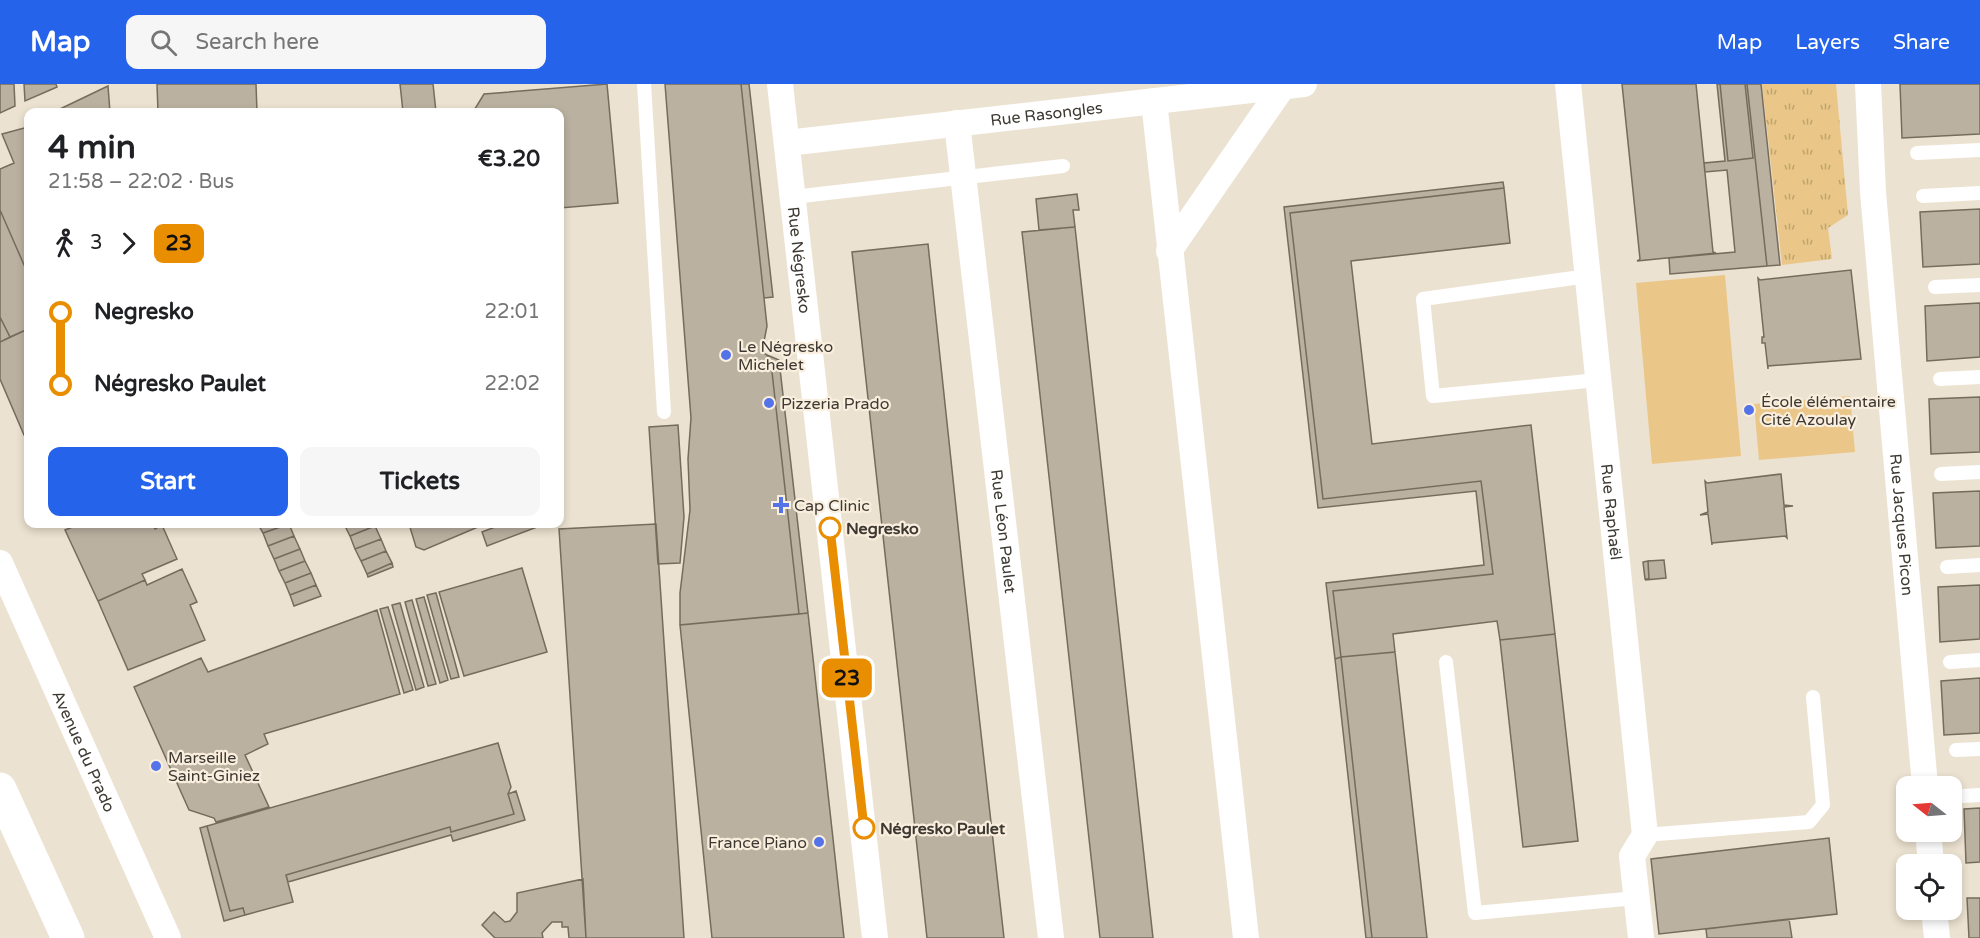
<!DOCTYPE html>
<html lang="en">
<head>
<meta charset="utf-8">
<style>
	body { margin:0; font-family:"Varela Round",sans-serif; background:#f6f6f6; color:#202124; height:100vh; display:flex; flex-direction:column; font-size:22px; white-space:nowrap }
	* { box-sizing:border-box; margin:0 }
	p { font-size:20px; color:#757577 }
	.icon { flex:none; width:33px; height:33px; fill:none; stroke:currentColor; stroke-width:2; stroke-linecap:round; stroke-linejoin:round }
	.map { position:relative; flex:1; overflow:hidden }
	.side { position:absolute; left:24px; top:24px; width:540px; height:420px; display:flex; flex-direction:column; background:#fff; border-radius:12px; box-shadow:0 3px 9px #0003 }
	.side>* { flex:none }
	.badge { padding:0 12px; border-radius:9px; font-size:21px; line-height:39px }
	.needle { width:39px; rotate:287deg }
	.buttons { position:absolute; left:1896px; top:692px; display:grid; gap:12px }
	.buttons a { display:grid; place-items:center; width:66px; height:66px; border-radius:12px; background:#fff; box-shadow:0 3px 9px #0003; font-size:30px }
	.map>.badge { position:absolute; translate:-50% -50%; box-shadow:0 0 0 3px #fff }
	.legs { display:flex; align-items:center; gap:9px; height:66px; padding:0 24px; font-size:20px }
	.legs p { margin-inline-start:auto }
	.headline { display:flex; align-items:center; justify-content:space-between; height:102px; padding:0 24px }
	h1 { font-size:33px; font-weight:700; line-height:45px }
	.cta { display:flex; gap:12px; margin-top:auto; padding:12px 24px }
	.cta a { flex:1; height:69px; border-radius:12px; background:#2563eb; color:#fff; font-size:24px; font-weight:700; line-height:69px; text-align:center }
	.cta a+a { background:#f6f6f6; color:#202124 }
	ul { padding:0 24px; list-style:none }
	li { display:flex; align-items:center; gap:21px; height:72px; font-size:22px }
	li i { display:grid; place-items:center; width:9px; height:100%; margin:0 8px; background:currentColor }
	li i::after { content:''; width:15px; height:15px; margin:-8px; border:4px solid; border-radius:50%; background:#fff }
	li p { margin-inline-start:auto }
	li:first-child i { background:linear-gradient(#0000 50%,currentColor 0) }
	li:last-child i { background:linear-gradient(currentColor 50%,#0000 0) }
	header { display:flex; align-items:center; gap:36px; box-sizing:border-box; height:84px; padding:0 30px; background:#2563eb; color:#fff }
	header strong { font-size:28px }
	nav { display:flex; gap:33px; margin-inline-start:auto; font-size:21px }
	.search { width:420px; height:54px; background:#f6f6f6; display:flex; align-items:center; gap:15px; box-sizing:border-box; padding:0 21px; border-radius:12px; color:#757577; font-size:22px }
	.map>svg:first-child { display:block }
</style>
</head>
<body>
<header>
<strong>Map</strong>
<div class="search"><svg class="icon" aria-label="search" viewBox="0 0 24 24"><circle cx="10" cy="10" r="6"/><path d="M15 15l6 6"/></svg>Search here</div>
<nav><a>Map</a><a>Layers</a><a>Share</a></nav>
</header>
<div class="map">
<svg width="1980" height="854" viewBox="0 0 1980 854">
	<defs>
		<pattern id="park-tufts" width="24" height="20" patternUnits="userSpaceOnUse" patternTransform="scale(1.5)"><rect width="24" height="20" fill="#eac788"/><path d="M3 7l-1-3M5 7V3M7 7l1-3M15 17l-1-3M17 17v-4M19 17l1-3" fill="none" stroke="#bfa370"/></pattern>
	</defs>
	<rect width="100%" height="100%" fill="#ece2d1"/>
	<path fill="url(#park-tufts)" d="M1762,0H1836L1848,131L1828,144L1832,175L1782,181Z"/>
	<path fill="#eac788" d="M1725,191L1741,372L1652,380L1636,199Z
		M1850,312L1855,368L1759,376L1754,320Z"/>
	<path fill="#bbb1a1" stroke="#756c5c" stroke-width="1.5" d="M0,0H14L15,22L0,29Z
		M24,0H56L57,3L25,17Z
		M157,0H256L257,28H158Z
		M400,0H433L436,28H403Z
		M607,0L618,119L560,124V28H473L484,10Z
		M665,0H741L767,242L762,268L767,271L772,288L799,530L680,541V509L690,426L688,375L691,334Z
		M741,0H749L773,213L764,214Z
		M1622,0H1696L1713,168L1716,169L1637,177L1640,175Z
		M1717,0H1747L1767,182L1670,190L1669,174L1735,168L1727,86L1705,88L1704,79L1725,77Z
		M1720,0H1745L1753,74L1728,77Z
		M1747,0H1761L1780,181L1767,182Z
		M1900,0H1980V50L1902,54Z
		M108,2L110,28H71L62,24Z
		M28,43V190L0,126V85L14,79L2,50Z
		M1503,98L1504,104L1290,129L1323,415L1481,397L1493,490L1333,507L1341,573L1335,575L1326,499L1484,481L1476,407L1318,424L1284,123Z
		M1504,104L1510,159L1351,177L1372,360L1531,341L1555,550L1500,556L1497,537L1393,550L1395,568L1341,573L1333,507L1493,490L1481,397L1323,415L1290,129Z
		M1077,110L1079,126H1073L1075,143L1039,146L1036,115Z
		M1980,125V180L1923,183L1920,128Z
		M0,126L28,190V245L10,253L0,233Z
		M1075,143L1153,854H1100L1022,148Z
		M928,160L963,489L1004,854H927L852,168Z
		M1851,186L1861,275L1768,282V285L1765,259H1762V253H1764L1758,194L1760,196Z
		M1980,219V273L1927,277L1925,222Z
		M0,233L10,253L0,258Z
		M28,245V349L24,351L0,295V258Z
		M767,271L779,276L808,529L799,530L772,288Z
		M1980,313V368L1931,370L1929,315Z
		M678,341L684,433L680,479L658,480L649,343Z
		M1781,390L1784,421L1793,422L1784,423L1787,454L1785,452L1712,459V461L1708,430L1700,431L1708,428L1705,397L1707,399Z
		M1980,407V462L1936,464L1933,409Z
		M80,440H153L155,445L162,441L177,475L142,490L145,496L98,517L65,446Z
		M258,440H289L263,449Z
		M289,440L294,452L268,462L263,449Z
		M344,440H374L375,442L350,452Z
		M409,440H485L424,466L416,463Z
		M503,440H545L487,462L482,448Z
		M656,440L684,854H586L559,445Z
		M375,442L381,455L355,465L350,452Z
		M294,452L300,465L274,475L268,462Z
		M381,455L386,467L361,477L355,465Z
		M300,465L305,477L279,487L274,475Z
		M386,467L392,479L367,490L361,477Z
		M1664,476L1666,494L1645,496L1649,495L1648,477Z
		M305,477L311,489L285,499L279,487Z
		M1648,477L1649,495H1645L1643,478Z
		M392,479L393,483L368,493L367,490Z
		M522,484L547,568L464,592L439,508Z
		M182,485L197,518L190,521L205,556L128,586L98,517L145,496L147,501Z
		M311,489L316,501L290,511L285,499Z
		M316,501L321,512L294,522L290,511Z
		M1980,501V555L1940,558L1938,503Z
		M436,509L459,593L451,595L427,511Z
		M424,513L448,596L440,599L416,515Z
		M412,516L436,600L428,602L405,518Z
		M400,519L424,603L416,606L392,521Z
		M388,523L413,606L404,609L380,525Z
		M377,526L400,610L264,650L268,660L245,671L269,723L216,738L214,734L189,726L134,603L201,574L208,588Z
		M808,529L844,854H712L680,541Z
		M1555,550L1578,757L1523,763L1500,556Z
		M1395,568L1427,854H1372L1341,573Z
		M1341,573L1372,854H1366L1335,575Z
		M1980,594V649L1944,651L1941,597Z
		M498,659L511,703L508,710L514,730L451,748L450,743L286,791L293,818L245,831L243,824L230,827L207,742Z
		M516,707L525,736L453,757L451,751L288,798L286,791L450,743L451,748L514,730L508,710Z
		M1980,724V778L1966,779L1964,725Z
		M207,742L230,827L243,824L245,831L224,837L200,744Z
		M1829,754L1837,830L1659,850L1651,775Z
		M583,795L586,854H569L568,843H562V838H552L542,849L543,854H495L482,841L494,828L505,838L510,837L517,828V809Z
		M1967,814H1980V854H1969Z
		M1789,835L1792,854H1707L1706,845Z"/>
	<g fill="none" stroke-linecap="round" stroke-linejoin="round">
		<path stroke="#fff" stroke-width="14" d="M644,0L664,328
			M1917,69L1980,66
			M1923,112L1980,109
			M793,113L1063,82
			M1588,192L1423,215L1433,312L1598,296
			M1935,203L1980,201
			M1940,295L1980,293
			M1941,390L1980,388
			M1947,483L1980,481
			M1446,578L1475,829L1636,814
			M1950,578L1980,576
			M1956,666L1980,665
			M1963,712L1980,711
			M1645,751L1809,738L1823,721L1813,613"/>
		<g stroke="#fff" stroke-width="26">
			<path id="s1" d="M780,0L875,854"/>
			<path id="s2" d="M1568,0L1645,751L1632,772L1641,854"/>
			<path id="s3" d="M1868,0L1873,108L1925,702"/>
			<path d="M1154,17L1246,854"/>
			<path id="s4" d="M957,39L1051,854"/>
			<path id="s5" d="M787,59L1304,0"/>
			<path d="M1169,167L1283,2"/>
			<path id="s6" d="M0,479L168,854"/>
			<path d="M1928,747L1931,780"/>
			<path d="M1934,825L1937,854"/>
		</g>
		<path stroke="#fff" stroke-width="33" d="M0,705L68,854"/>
	</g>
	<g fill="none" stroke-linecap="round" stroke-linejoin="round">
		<g stroke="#fff" stroke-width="14">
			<path id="line-1" d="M830,444L864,744"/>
		</g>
		<use href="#line-1" stroke="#e98e00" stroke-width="9"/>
	</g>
	<g fill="#5473e8" stroke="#faefde" stroke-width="2">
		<circle cx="726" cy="271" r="6"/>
		<circle cx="769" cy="319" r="6"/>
		<circle cx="1749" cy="326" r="6"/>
		<path d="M778 412h6v6h6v6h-6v6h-6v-6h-6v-6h6z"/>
		<circle cx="156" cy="682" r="6"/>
		<circle cx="819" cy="758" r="6"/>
	</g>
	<g fill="#fff" stroke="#e98e00" stroke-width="3">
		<circle cx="830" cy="444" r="10"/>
		<circle cx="864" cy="744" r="10"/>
	</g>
	<g text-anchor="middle" stroke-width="4.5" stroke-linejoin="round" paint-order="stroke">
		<g font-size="16" fill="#3d3932" stroke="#faefde">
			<text dy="6" stroke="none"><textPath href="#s5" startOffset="261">Rue Rasongles</textPath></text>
			<text dy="6" stroke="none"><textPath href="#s1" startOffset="177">Rue Négresko</textPath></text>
			<text dy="6" stroke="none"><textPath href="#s2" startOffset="430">Rue Raphaël</textPath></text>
			<text dy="6" stroke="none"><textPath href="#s3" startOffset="442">Rue Jacques Picon</textPath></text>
			<text dy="6" stroke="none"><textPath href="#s4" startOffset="411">Rue Léon Paulet</textPath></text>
			<text dy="6" stroke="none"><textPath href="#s6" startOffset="206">Avenue du Prado</textPath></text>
		</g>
		<g font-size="16" fill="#3d3932" stroke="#faefde" text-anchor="start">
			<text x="738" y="268">Le Négresko<tspan x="738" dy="18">Michelet</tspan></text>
			<text x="1761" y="323">École élémentaire<tspan x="1761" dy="18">Cité Azoulay</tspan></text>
			<text x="781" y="325">Pizzeria Prado</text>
			<text x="794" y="427">Cap Clinic</text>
			<text x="168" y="679">Marseille<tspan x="168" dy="18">Saint-Giniez</tspan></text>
			<text x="807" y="764" text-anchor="end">France Piano</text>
		</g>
		<g font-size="16" font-weight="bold" fill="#3d3932" stroke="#faefde" text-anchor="start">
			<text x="846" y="450">Negresko</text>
			<text x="880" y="750">Négresko Paulet</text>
		</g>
	</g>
</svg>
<div class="buttons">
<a><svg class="needle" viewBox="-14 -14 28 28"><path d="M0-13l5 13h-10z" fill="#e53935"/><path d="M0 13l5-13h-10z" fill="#757577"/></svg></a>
<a><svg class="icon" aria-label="locate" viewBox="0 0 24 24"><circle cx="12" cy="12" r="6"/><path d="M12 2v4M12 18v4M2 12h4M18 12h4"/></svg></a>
</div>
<b class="badge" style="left:847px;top:594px;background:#e98e00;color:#111">23</b>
<section class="side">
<div class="headline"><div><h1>4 min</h1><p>21:58 – 22:02 · Bus</p></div><b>€3.20</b></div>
<div class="legs"><svg class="icon" aria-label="walk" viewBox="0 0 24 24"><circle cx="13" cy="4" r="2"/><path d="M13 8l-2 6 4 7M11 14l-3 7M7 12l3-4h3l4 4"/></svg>3<svg class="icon" aria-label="forward" viewBox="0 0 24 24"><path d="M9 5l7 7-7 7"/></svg><b class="badge" style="background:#e98e00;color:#111">23</b></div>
<ul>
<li><i style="color:#e98e00"></i><b>Negresko</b><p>22:01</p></li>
<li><i style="color:#e98e00"></i><b>Négresko Paulet</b><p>22:02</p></li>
</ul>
<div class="cta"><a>Start</a><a>Tickets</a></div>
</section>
</div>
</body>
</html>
